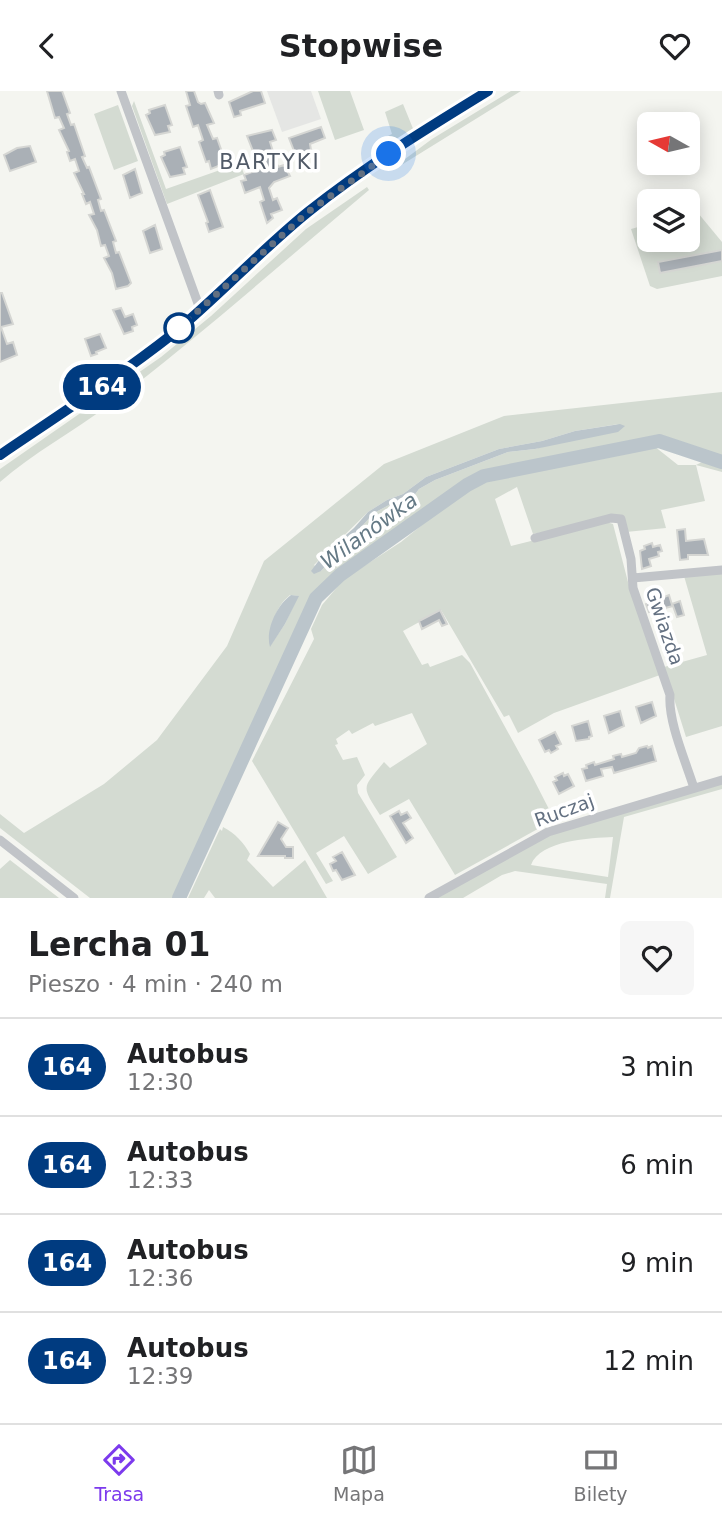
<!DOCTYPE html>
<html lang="pl">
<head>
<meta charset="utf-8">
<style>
	body { margin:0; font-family:"DejaVu Sans",sans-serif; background:#f6f6f6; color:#202124; height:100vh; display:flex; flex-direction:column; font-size:26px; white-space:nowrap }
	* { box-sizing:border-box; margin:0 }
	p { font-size:23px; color:#757577 }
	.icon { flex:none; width:38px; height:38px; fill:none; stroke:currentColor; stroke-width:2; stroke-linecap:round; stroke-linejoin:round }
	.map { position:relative; height:807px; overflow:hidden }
	.details { display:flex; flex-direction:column; background:#fff; flex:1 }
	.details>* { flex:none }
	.badge { padding:0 14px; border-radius:23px; font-size:24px; line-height:46px }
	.needle { width:46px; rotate:278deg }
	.fabs { position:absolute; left:637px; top:21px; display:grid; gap:14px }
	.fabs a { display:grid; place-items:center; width:63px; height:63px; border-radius:10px; background:#fff; box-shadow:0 4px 18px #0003; font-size:35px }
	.you { position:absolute; width:35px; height:35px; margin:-18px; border:5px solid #fff; border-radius:50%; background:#1a73e8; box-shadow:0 0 0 10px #1a73e833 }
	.map>.badge { position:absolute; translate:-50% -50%; box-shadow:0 0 0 4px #fff }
	.round { display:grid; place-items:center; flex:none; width:74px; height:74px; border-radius:10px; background:#f6f6f6 }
	.overview { display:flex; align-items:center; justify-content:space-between; height:119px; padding:0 28px }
	h1 { font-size:33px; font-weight:800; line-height:52px }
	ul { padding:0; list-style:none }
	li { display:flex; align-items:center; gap:21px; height:98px; padding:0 28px; border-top:2px solid #e0e0e0 }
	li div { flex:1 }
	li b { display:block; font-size:26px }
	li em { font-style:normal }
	li .badge { min-width:77px; font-weight:700; text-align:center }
	header { display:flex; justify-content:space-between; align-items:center; height:91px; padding:0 28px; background:#fff; font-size:32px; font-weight:800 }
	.menu { display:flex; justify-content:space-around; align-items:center; height:98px; border-top:2px solid #e0e0e0; background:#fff; font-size:19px; color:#757577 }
	.menu a { display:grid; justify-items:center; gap:4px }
	.menu .on { color:#7c3aed }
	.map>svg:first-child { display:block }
</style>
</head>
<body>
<header><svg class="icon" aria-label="back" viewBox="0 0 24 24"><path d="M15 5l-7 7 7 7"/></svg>Stopwise<svg class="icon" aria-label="heart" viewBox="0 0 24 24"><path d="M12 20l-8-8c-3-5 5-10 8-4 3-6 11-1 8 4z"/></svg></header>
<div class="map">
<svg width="722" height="807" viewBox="0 0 722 807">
	<rect width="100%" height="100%" fill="#f4f5f0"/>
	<path fill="#e5e6e4" d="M267,0H311L321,28L282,41Z"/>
	<path fill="#d4dbd2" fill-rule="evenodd" d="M318,0H350L364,39L335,49Z
		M511,0H521L403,73L401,71L432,48Z
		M134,10L166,98L240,72L244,83L167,113L132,15Z
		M403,13L414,40L388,56L384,47L392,43L385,21Z
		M118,14L138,70L114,79L94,23Z
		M367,96L369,99C283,171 199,246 109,314C74,340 33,362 0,391V378L161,266L211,225L306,138Z
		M698,122L722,151V185L657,198L650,195L631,138L649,133V149H688V124Z
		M722,301V367L658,347L632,350L481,380L339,480L312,510L172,807H90L0,737V723L24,742L104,693L157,649L227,555L264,470L384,373L504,325ZM619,333L535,358L508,361L435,389L419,398L410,410L389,414L374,422L321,480L314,474L368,421L387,409L403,403L426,386L499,358L542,350L575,340ZM290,504L298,505L285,533L270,555C273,534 273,518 290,504Z
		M654,355L678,374H696L704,370L722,374V381L696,374L705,410L661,419L666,437L626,441L622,425L533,443L517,396L495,408L511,455L607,431L613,433L628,491L660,584L554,622L518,642L509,624L504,626L441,519L403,540L422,574L428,572L430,576L462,564L470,572L532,685L552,724V730L455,784L409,708L380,724C361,694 362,698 384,671L390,677L427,653L412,622L375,635L373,632L352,643L349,639L336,648L338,653L335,654L343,669L357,666L365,684L357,694L358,702L397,766L368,783L344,745L316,762L333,790L326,793L252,670L314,548L311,538L322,514L344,488L401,451L438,421L484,390Z
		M722,481V635L686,646L664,576L707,564L684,485Z
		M722,692V698L624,726L610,807H605L607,793L515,780L502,784L463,807H436L544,745ZM613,746L608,786L531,774C540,749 591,747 613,746Z
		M223,736C235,742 244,752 250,763L247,769L273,796L305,769L327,807H215L209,799L204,807H188L220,738L222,740Z
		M10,769L59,807H0V778Z"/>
	<path fill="#bbc5cb" d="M620,333L625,335L618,341L535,358L508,361L435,389L419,398L410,410L389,414L374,422L321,480L314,483L311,480L323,464L354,437L368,421L387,409L403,403L426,386L499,358L542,350L575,340Z
		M291,504L299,505L285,533L270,556C265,539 277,514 291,504Z"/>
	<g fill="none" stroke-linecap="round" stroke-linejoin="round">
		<path stroke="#bbc5cb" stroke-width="14" d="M179,807L316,507L340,484L467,394L484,385L659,350L722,371"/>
	</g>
	<path fill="#aab0b6" stroke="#d5d6d3" stroke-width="2" d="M47,0H62L70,22L67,23L71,34L74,33L85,65L82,66L87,77L89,76L101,108L98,109L101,120L104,119L116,150L113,151L116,162L119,161L131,192L128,195L116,198L112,182L104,167L109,165L105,154L101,155L97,139L89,124L94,123L90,111L86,113L82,103H84L74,82L79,80L75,68L70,70L67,61L69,60L59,39L64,37L59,26L55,27Z
		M186,0H194L198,11L201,13L205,12L214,32L207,34L213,48L217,47L222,61L225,60L228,67L225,68L226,72L211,78L209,70L206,71L199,51L203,49L198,34L193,36L186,15L190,14Z
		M253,0H261L265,12L240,20L241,24L234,26L229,11Z
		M165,14L172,34L168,35L170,41L155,44L146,24L150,22L149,19Z
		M321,36L325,47L310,53L311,59L296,65L289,47Z
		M272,39L276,49L270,51L278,76L284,74L290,85L274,91L269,97L273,109L277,107L282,119L271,123L273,127L267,132L260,111L264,109L260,96L245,102L241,90L246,89L244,84L260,78L247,45Z
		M30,55L36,71L10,80L4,64L17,57Z
		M180,56L187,76L183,77L185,83L170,86L161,66L165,64L164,61Z
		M135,78L142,102L130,107L123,84Z
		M210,99L223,136L209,141L206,132L208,131L198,104Z
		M155,134L162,158L150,162L143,140Z
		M722,159V170L660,182L658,171Z
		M0,202H2L13,233L1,236L7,253L13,251L17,264L0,271Z
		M121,217L125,226L133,223L137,234L132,236L133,240L124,243L113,219Z
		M100,243L106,257L96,261L97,263L91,265L85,248Z
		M685,438L686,450L704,448L708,464H688V468L680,469L677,439Z
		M652,452L653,456L660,454L662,460L658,461L659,465L649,468L651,475L642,478L640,460L645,458L644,455Z
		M669,504L672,514V513L680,510L684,524L677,526L673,515L649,521L646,513Z
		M440,519L447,533L442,535L439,529L422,538L419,530Z
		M652,611L656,625L641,632L636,616Z
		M620,620L624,635L609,642L604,625Z
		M588,630L592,645L589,646V648L576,650L572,635Z
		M555,641L561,653L556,655L558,658L551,662L549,659L545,661L539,649Z
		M647,655L648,657L652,655L656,670L614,682L612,676L601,678L603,685L586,690L582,678L587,677L586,674L594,671L595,674L614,668L613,665L621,663L622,666L636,662L639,657Z
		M563,682L564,685L568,683L574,695L559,703L553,691L557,689L555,686Z
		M399,720L401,724L407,721L411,727L403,732L413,747L406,752L390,725Z
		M278,731L288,737L281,748L286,756H293V767H285V765H258Z
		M342,761L355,784L342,789L336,779L333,780L330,773L336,770L333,766Z"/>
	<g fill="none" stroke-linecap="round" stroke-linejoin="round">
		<path stroke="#c1c4c8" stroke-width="9" d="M121,0L200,218
			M218,0L219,4
			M0,364C59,324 119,286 174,242C220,204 261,159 308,121C365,76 426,38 488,0
			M535,447L611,427L621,428L631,468L633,497L670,604C668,631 686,671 694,697
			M633,487L722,479
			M0,749L74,807
			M429,807L548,741L722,689"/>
	</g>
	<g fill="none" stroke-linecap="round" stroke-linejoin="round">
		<g stroke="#fff" stroke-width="16">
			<path id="line" d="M0,364C59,324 118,286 174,242C220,204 261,159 308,121C364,76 426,38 488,0"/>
		</g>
		<use href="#line" stroke="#003b80" stroke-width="10"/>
		<path stroke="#637081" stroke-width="7" stroke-dasharray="0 12.6" d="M179,237L308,121L389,63"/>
	</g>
	<circle fill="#fff" stroke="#003b80" stroke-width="3.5" cx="179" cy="237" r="14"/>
	<g text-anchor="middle" stroke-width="7" stroke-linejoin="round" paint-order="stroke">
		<g font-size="19" fill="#637081" stroke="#fff">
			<text transform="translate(665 535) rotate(71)" y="7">Gwiazda</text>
			<text transform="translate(564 719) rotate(-20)" y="7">Ruczaj</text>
		</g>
		<g font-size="21" letter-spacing="2" fill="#515a67" stroke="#fff">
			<text x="270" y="78">BARTYKI</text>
		</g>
		<g font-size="21" font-style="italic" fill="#647985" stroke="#fff">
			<text transform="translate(369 440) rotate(-36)" y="7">Wilanówka</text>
		</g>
	</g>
</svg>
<div class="fabs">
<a><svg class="needle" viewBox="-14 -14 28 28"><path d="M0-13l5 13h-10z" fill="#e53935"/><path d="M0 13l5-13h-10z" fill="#757577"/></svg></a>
<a><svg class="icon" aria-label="layers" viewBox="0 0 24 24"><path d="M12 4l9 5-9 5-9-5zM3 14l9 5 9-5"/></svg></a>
</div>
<div class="you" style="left:389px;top:63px"></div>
<b class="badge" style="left:102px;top:296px;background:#003b80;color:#fff">164</b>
</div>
<section class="details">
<div class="overview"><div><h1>Lercha 01</h1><p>Pieszo · 4 min · 240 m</p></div><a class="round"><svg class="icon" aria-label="heart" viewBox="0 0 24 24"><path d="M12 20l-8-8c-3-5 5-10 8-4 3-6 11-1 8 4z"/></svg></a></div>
<ul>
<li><span class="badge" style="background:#003b80;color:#fff">164</span><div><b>Autobus</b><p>12:30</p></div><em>3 min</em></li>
<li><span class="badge" style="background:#003b80;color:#fff">164</span><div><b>Autobus</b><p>12:33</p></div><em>6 min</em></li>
<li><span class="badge" style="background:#003b80;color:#fff">164</span><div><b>Autobus</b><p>12:36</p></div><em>9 min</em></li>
<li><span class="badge" style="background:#003b80;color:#fff">164</span><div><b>Autobus</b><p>12:39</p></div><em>12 min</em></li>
</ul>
</section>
<nav class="menu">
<a class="on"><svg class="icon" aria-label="directions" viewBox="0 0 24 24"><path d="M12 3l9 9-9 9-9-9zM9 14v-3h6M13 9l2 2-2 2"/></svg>Trasa</a>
<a><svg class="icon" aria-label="map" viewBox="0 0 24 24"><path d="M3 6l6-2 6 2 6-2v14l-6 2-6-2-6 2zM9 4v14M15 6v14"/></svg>Mapa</a>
<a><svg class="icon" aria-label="tickets" viewBox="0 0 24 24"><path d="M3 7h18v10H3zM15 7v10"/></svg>Bilety</a>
</nav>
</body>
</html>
